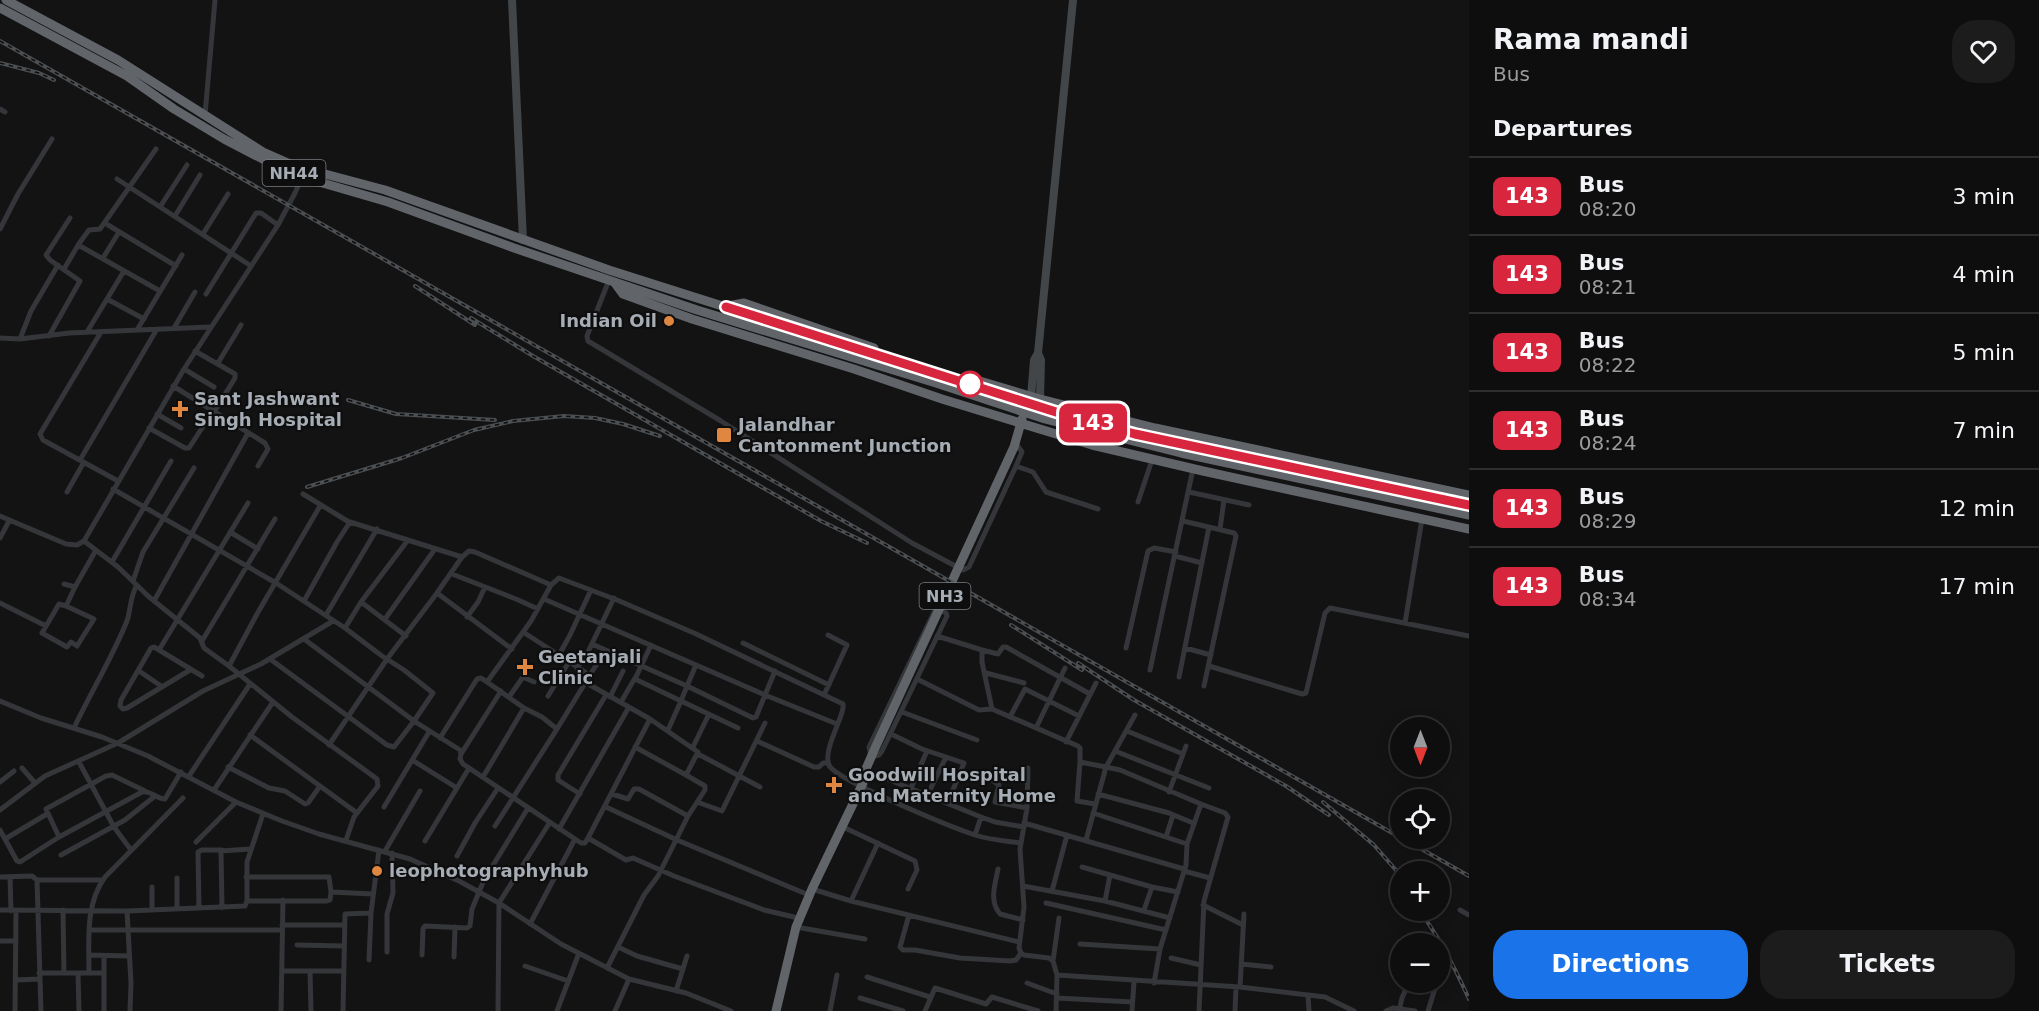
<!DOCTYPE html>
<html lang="en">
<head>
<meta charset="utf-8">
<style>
	body { margin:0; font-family:"DejaVu Sans",sans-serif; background:#1c1c1d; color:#f1f3f6; height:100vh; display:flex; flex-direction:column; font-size:22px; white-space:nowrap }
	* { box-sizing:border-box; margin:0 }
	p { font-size:20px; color:#9b9c9e }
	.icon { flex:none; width:33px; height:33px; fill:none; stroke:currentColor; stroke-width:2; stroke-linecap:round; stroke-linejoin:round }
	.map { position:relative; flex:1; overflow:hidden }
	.panel { display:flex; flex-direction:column; background:#0e0e0f; width:570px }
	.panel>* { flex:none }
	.badge { padding:0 12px; border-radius:9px; font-size:21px; line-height:39px }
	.needle { width:39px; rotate:180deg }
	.fabs { position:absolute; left:1390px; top:717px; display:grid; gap:12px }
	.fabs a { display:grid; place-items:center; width:60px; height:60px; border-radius:50%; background:#0e0e0f; box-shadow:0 3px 15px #0003,0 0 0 2px #2e2e2f; font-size:30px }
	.map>.badge { position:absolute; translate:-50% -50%; box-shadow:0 0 0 3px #fff }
	h2 { padding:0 24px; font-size:22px; line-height:54px }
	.round { display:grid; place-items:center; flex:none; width:63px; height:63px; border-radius:24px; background:#1c1c1d }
	.head { display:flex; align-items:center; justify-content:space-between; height:102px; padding:0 24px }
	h1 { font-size:28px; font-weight:600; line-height:45px }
	.cta { display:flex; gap:12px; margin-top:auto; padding:12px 24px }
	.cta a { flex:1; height:69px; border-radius:24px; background:#1a73e8; color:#fff; font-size:24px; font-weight:600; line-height:69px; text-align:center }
	.cta a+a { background:#1c1c1d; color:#f1f3f6 }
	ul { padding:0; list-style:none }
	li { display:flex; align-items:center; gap:18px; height:78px; padding:0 24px; border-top:2px solid #2e2e2f }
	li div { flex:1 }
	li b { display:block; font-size:22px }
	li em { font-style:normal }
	li .badge { min-width:66px; font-weight:700; text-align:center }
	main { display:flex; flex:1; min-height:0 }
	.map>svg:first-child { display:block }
</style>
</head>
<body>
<main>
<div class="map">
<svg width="1469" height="1011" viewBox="0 0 1469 1011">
	<rect width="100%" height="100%" fill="#131314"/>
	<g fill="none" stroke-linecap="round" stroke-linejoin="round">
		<path stroke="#343639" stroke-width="5" d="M0,109L5,112
			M205,115L215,0
			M117,179L251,266
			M160,207L187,165
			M175,216L200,175
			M108,225L176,266
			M0,229L18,194L52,139
			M203,234L228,194
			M78,245L89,230L100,229L156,149
			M103,258L119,232
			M64,269L77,247L80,246L160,291
			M609,280L587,336L588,341L721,421L912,543L963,570L969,567L1016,466L1033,472L1046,492L1098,509
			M206,294L256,213H261L278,225
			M107,299L144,319
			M174,328L195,292
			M137,330L182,255
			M87,332L124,271
			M101,332L40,434L43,440L118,481
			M49,336L80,281L50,260L46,255L70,218
			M0,338L20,339L69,333L210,327
			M20,339L31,311L58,265
			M195,351L235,374V378L214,412
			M218,363L241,325
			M184,369L214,387
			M173,386L265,443L268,449L258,466
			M157,414L181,428
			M149,428L185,448H189L213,411
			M1015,442L1022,452L1016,466
			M80,460L157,329
			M113,489L276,583L345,628L382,656L404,670L433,693L414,721L460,750L461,754L460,759L463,764L581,843H585L588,838L626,860L633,858L674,876L764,910L794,917
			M67,492L84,462
			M1189,492L1249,505
			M303,494L349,522
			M1138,502L1152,460
			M0,516L66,544L77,545L84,541L184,369L278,225L295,193L302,177
			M1183,521L1234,533L1236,536L1204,686
			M1220,529L1224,500
			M230,532L258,549
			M0,538L9,521
			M84,541L118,567L148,596L200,638L204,648L229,666L292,717L377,779L378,786L354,817L346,840
			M1175,556L1202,563
			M462,557L437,593L512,649
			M112,562L171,461
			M452,574L516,599L538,609
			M133,581L143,552L194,468
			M64,584L75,587L96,550
			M544,599C618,631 692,663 765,695L756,717L753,718L687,686L696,665
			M154,601L248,433
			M304,601L337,542L350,522L462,557L469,551L475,552L551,585L559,578L617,600L694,633L843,704C846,713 822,750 829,765C835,780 954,828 975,835C990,840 1005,841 1021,843
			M361,602L406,636
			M0,603L46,626
			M66,606L59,604L42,633L67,647L71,642L77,646L94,619L66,606L75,587
			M938,609L946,613L947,616L882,751L879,755L871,757L869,747L935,610Z
			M326,615L377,529
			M467,617L478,602L485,587
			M385,619L435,549
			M1405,623L1422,519
			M345,628L361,602L408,540
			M523,632L585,672L590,685L650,719L698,752L686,775L705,786V790L688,816L658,876L644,895L607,968
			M937,636L982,650V662L992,709L1078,746L1080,748V762
			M202,641L275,519
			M743,643L829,685
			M592,644L687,686L681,701L635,679L651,645
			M1126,648L1148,551L1154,548L1176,552
			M1185,648L1211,655
			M159,650L202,676
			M982,650L998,654L1003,647H1006L1090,694
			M559,655L570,635L591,590
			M270,659L387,745L394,747L414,721L304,639
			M229,666L257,614L320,506
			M1209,666L1302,694L1306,693L1325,613L1330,608L1469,636
			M577,668L587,654L614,598
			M190,670L127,708L123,709L120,706L121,700L151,648L154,647L159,650L248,503
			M1150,670L1193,469
			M139,671L161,686
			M775,671L765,695L837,724
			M986,673L1024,683
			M1179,677L1209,527
			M917,679L979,710L992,709
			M824,695L847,645L828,635
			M548,696L569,662
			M509,697L523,677L534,682
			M610,697L623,671
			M0,701L41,718L102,737L148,756L236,802L282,821L319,834L410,859L459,881L499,903L561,944L629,979L686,993L731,1011
			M621,702L635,678
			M902,712L977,740
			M1010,717L1025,689L1079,716
			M74,728C91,692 112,658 127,621C131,609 130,596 137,585
			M1036,728L1065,668
			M557,729L598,662
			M668,730L681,701L738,728
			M1127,731L1183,754
			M891,734L922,749L964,763L948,802
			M250,735L357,813
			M440,738L477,679L481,678L487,682
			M757,741L814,767H819L823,763H828
			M1066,742L1096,683
			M329,745L387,659L437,593
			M635,747L686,775
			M693,747L709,714
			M1115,751L1209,788
			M461,754L501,691
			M698,754L760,787
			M412,760L457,788
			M79,762L114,827L131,850
			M228,767L269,788L285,791L305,804L308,803L320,786
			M22,768L35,783
			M1028,768L1027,808L1020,849L1024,907L1019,948L1021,953L1024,955L1049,958L1053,961L1057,975L1056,1011
			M865,770L981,817L995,822L1024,827
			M983,774L999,785L995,802L1027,808
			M189,776L250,684
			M483,777L524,708L487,682L531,621L551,585
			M0,782L14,771
			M911,788L927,751
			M214,790L273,702
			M1169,792L1186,746
			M580,794L558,780V775L606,695
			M612,794L628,799L634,789H639L688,816
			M928,794L946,757
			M1098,794L1169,813L1193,823
			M697,802L722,811L765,723
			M1095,804L1077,801L1080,762L1106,767L1135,715
			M384,807L429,732
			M606,807L677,840L804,893
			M0,810L45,776L118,743L203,691L261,664L333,621
			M1093,813L1187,844
			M1024,823L1184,869
			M495,826L557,729L542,717L524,708
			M841,826L915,861L917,870L908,889
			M559,829L629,707
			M0,830L17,861L20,862L59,837L142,792C151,790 156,799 165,799L181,772
			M975,835L981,817
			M59,837L46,809L106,776L112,775L145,791
			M1166,837L1173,815
			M588,838L650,719
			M5,839L47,814
			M1086,840L1106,767L1120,770L1201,804
			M425,841L469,768
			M196,842L236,802
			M385,851L420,791
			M61,855L125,820L155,796
			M457,856L475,823L498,788
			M1082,867L1152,887
			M998,869C995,885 989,901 1000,914L1023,920
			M1184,871L1210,878
			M0,877L32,876L37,880L41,1011
			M10,877L11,911
			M246,877H329L331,892
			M177,878V909
			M37,880H103
			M1023,886L1105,901L1170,918
			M152,887V910
			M812,889L851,901L1019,942
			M1052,891L1067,835
			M247,901H327L330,900L331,892L373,894
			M851,901L878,843
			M1105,901L1110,875
			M1046,903L1166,930
			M1203,905L1243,925
			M199,908L198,852L202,850H222
			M222,908L221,851L250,849
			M0,910L127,911
			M63,910L64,973
			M1144,910L1152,887L1178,892
			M1460,910L1469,915
			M909,915L900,947L903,950H915L960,958L1010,961L1016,960L1021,953
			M530,924L575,839
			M282,925H344
			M796,927L865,939
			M90,930H282
			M0,941H16
			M1080,944L1160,949
			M297,945L344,946
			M618,947L637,956L683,969
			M387,952V914L393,893L392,853
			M89,955L129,956
			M422,955L423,929L425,926L467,928L470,926L472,909L484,880L528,808
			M454,957L455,927
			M1171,958L1201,965
			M369,960L371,913L379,850
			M1053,961L1059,918
			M1241,964L1271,967
			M525,966L568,981
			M282,971H343
			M310,971L311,1011
			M39,973H104
			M78,973L79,1011
			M89,973C89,941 85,904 105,877L183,798
			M1440,974V972
			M1057,975L1240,987L1325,997L1354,1011
			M867,977L930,997
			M16,980L40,979
			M1027,983L1057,994
			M1154,983L1160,949L1186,865L1187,844L1201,804L1225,813L1228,817L1204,901L1199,1011
			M1240,987L1244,914
			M676,991L687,956
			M1308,995L1309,1011
			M860,998L903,1011
			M1057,998L1132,1002
			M15,1011L16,911
			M104,1011V956
			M130,1011L131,983L127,911L245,906L247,901V862L263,814
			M281,1011L283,900
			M343,1011L345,914L371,913
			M498,1011L499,903L550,822
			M557,1011L579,953
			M615,1011L629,979
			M830,1011L837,975
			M925,1011L935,988L986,1004L992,997L1038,1011
			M1132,1011L1134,982
			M1235,1011L1236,987
			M1386,1011L1393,1008L1415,1011
			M1399,1011L1402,998L1409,982
			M1428,1011L1437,982"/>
		<path stroke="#434649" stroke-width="8" d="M512,0L523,240
			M1038,353L1041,360L1040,399
			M1031,397L1034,360L1038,353L1073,0"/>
		<path stroke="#61656a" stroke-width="9" d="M6,0L118,60L263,152L295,166L385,190L609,270L1075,418L1135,434L1469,505
			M0,8L127,76L174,109L224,139L278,167L302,177L388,202L514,248L697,310L936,383L1045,419L1181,453L1469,515
			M615,283L623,294L692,319L854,369L942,399L1092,445L1203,471L1469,529
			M728,306L744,303L874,348
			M973,379L1040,399L1155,428L1469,495
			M776,1011L796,927L812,889L863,783L862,778L876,746L1014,447L1022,419"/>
		<g stroke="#4c4f52" stroke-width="4">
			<path id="rail" d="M0,41L1401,838
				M0,63L39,73L54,80
				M415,286L475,325
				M471,318L533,356L821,521L867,543
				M348,400L396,414L495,420
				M307,487L402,458L474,430L513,421L564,416L595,418L623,424L660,436
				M1011,625L1082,670
				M1078,663L1134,700L1286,786L1329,815
				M1323,802L1374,845L1401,876
				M1402,838L1469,876
				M1419,910C1440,938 1455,968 1469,999"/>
		</g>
		<use href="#rail" stroke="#0e0e0f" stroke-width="1.5" stroke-dasharray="4.5" stroke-linecap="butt"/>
	</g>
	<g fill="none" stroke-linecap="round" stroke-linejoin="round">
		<g stroke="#fff" stroke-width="14">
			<path id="line" d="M726,307L1075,418L1135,434L1469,505"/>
		</g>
		<use href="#line" stroke="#d7263d" stroke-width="9"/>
	</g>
	<g fill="#df8640" stroke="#0e0e0f" stroke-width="2">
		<circle cx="669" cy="321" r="6"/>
		<path d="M177 400h6v6h6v6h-6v6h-6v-6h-6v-6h6z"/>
		<rect x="716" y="427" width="16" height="16" rx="3"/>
		<path d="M522 658h6v6h6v6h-6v6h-6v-6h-6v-6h6z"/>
		<path d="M831 776h6v6h6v6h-6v6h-6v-6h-6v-6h6z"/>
		<circle cx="377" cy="871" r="6"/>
	</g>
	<circle fill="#fff" stroke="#d7263d" stroke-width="3" cx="970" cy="384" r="12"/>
	<g text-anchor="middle" stroke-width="4.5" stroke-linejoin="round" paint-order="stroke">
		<g fill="#0e0e0f" stroke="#787d82" stroke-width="1.5">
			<rect x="262.5" y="160" width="63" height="26" rx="4.5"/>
			<rect x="919.5" y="583" width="51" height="26" rx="4.5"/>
		</g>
		<g font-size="16" font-weight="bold" fill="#a6adb4">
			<text x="294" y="179">NH44</text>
			<text x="945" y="602">NH3</text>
		</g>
		<g font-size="18" font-weight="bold" fill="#a6adb4" stroke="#0e0e0f" text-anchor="start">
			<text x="657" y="327" text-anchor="end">Indian Oil</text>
			<text x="194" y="405">Sant Jashwant<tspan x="194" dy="21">Singh Hospital</tspan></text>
			<text x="738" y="431">Jalandhar<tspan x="738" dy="21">Cantonment Junction</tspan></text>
			<text x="538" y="663">Geetanjali<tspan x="538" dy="21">Clinic</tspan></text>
			<text x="848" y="781">Goodwill Hospital<tspan x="848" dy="21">and Maternity Home</tspan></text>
			<text x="389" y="877">leophotographyhub</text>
		</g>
	</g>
</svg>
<div class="fabs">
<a><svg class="needle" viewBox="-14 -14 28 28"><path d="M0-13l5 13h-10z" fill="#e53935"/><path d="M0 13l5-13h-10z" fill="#9b9c9e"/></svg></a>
<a><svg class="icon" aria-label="locate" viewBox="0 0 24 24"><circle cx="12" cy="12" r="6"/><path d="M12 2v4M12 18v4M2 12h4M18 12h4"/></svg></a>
<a>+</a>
<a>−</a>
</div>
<b class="badge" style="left:1093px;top:423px;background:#d7263d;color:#fff">143</b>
</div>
<section class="panel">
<div class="head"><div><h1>Rama mandi</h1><p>Bus</p></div><a class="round"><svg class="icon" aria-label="heart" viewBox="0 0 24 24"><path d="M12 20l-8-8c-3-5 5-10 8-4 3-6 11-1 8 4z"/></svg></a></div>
<h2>Departures</h2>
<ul>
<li><span class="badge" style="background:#d7263d;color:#fff">143</span><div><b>Bus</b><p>08:20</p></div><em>3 min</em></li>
<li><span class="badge" style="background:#d7263d;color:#fff">143</span><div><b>Bus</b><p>08:21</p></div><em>4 min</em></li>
<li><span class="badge" style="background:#d7263d;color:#fff">143</span><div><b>Bus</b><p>08:22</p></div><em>5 min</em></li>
<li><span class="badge" style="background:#d7263d;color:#fff">143</span><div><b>Bus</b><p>08:24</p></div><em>7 min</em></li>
<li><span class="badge" style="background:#d7263d;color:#fff">143</span><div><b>Bus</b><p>08:29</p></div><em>12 min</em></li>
<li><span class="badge" style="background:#d7263d;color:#fff">143</span><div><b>Bus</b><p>08:34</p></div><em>17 min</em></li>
</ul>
<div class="cta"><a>Directions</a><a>Tickets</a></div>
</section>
</main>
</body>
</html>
